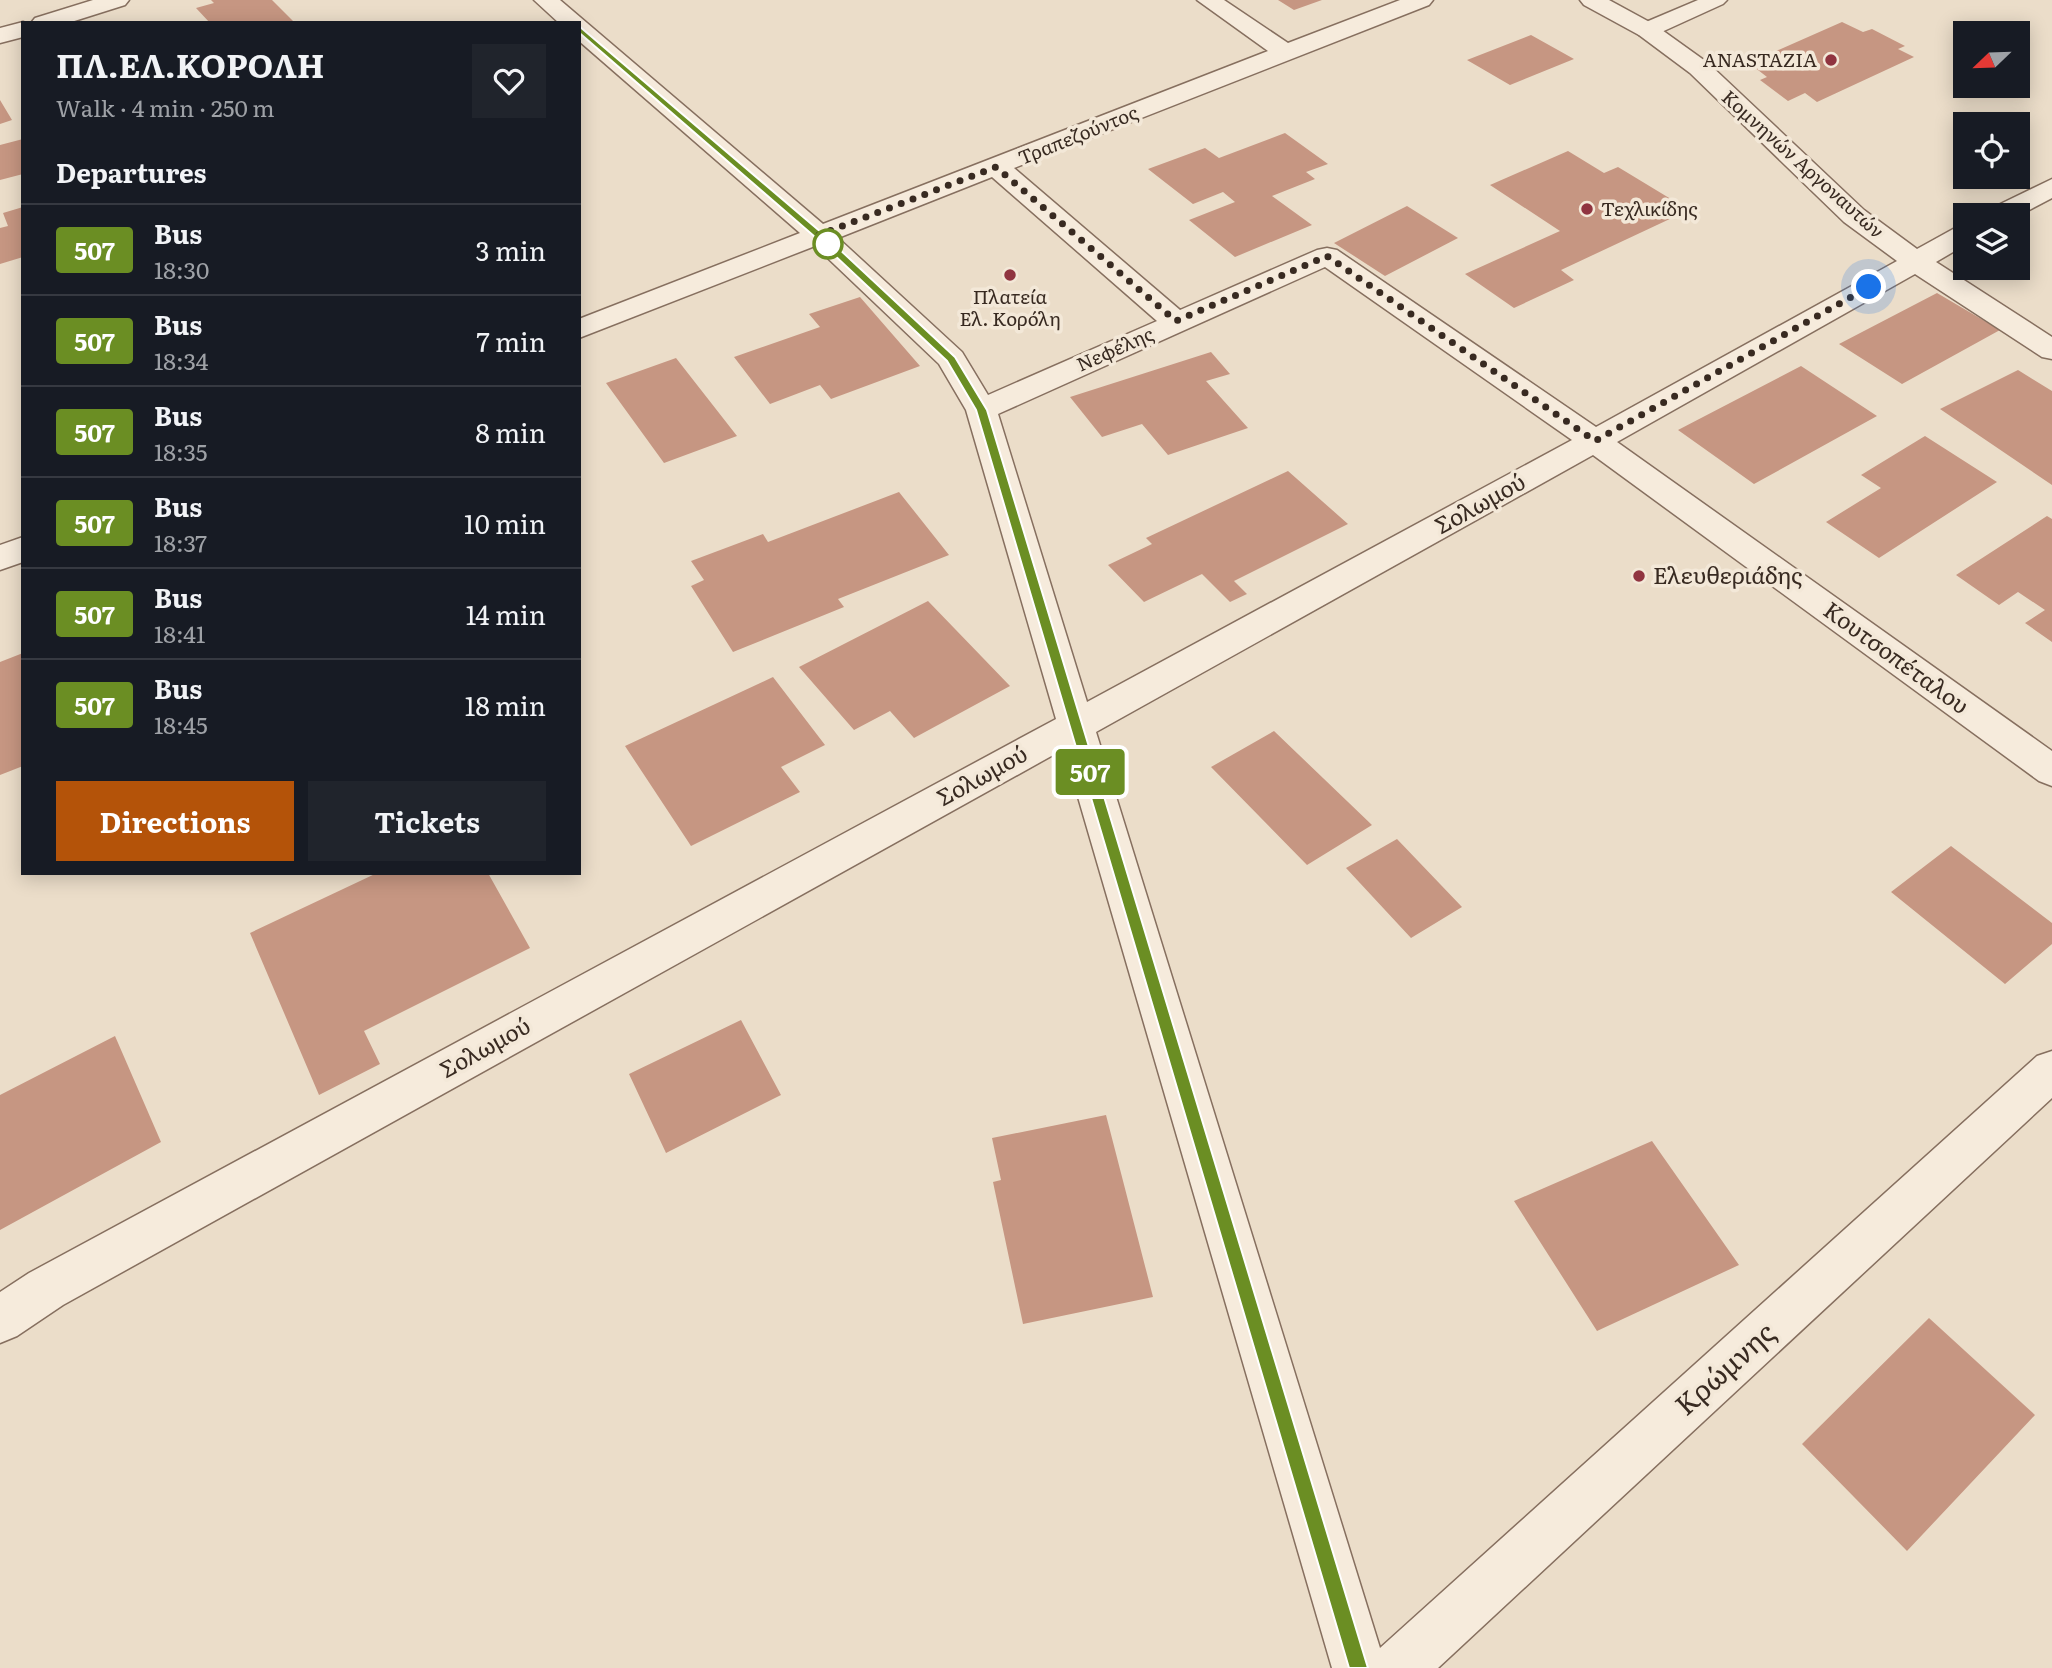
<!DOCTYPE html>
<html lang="en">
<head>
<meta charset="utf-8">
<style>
	body { margin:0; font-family:Literata,serif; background:#20242c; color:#f1f3f6; height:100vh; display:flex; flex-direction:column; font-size:26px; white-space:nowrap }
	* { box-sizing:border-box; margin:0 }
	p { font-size:23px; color:#9ea1a6 }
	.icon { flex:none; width:38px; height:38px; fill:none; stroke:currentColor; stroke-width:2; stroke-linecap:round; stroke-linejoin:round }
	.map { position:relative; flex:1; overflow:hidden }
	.drawer { position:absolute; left:21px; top:21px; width:560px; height:854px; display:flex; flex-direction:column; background:#171b24; border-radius:0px; box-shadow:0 4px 18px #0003 }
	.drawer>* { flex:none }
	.badge { padding:0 14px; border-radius:5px; font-size:24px; line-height:46px }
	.needle { width:46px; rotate:247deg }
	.tools { position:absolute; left:1953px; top:21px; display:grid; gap:14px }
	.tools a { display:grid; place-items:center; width:77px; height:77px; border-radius:0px; background:#171b24; box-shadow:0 4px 18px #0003; font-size:35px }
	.you { position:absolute; width:35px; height:35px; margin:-18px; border:5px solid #fff; border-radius:50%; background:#1a73e8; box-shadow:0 0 0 10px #1a73e833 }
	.map>.badge { position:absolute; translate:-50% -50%; box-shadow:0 0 0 4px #fff }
	h2 { padding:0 35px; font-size:26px; line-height:63px }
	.round { display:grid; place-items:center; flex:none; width:74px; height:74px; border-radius:0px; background:#20242c }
	.headline { display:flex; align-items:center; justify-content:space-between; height:119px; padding:0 35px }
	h1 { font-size:33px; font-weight:700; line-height:52px }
	.cta { display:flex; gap:14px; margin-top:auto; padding:14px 35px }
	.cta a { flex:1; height:80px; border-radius:0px; background:#b45309; color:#fff; font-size:28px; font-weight:700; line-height:80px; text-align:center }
	.cta a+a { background:#20242c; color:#f1f3f6 }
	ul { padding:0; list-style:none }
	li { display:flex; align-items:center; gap:21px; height:91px; padding:0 35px; border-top:2px solid #363941 }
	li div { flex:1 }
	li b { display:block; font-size:26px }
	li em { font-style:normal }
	li .badge { min-width:77px; font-weight:700; text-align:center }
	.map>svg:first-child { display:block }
</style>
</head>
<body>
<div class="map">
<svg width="2052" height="1668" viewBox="0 0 2052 1668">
	<rect width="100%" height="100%" fill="#ebddc9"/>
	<path fill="#c69682" d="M211,0H272L295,23H210L196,8L214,3Z
		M1278,0H1322L1294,10Z
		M1842,22L1863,32L1872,29L1905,46L1898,49L1914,57L1817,102L1805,93L1788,101L1760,80L1767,77L1749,63Z
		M1531,35L1574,59L1510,85L1467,60Z
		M0,100L12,120L0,124Z
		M1285,133L1328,164L1306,172L1315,179L1272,196L1312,225L1235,257L1189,220L1235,202L1223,192L1193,204L1148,169L1205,148L1219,158Z
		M23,139V174L0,180V145Z
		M1568,151L1604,173L1618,167L1689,210L1561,270L1574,280L1514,308L1465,274L1560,231L1490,185Z
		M1407,206L1458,238L1385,276L1334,243Z
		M23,207V257L0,264V228L8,226L3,213Z
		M1937,293L2000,330L1902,384L1839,344Z
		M860,297L920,366L831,399L820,385L770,404L734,357L820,327L809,314Z
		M1211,352L1230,374L1206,381L1248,428L1168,455L1142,424L1102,437L1070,397Z
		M676,358L737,436L664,463L606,383Z
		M1801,366L1877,416L1754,484L1678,430Z
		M2018,370L2052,391V485L1940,409Z
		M1925,436L1997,482L1879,558L1826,522L1881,488L1861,475Z
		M1288,471L1348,524L1234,581L1247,594L1230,602L1202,574L1144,602L1108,565L1152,544L1146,538Z
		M899,492L949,555L838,599L844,607L733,652L691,586L704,580L691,561L763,534L768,542Z
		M2047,516L2052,519V642L2025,623L2045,610L2018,592L1999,605L1956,575Z
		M928,601L1010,686L914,738L890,711L854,730L799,667Z
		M23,653V766L0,775V662Z
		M773,677L825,745L781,767L800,792L691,846L625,746Z
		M1274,731L1372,825L1307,865L1211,767Z
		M1397,839L1462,907L1411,938L1346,868Z
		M1951,846L2052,923V944L2005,984L1891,892Z
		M377,873H488L530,948L364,1031L380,1064L319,1095L250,933Z
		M741,1020L781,1095L666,1153L629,1074Z
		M115,1036L161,1142L0,1230V1095Z
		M1106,1115L1153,1297L1023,1324L993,1182L1001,1180L992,1138Z
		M1652,1141L1739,1265L1597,1331L1514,1201Z
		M1929,1318L2035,1415L1907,1551L1802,1444Z"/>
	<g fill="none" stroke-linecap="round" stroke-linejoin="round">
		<g stroke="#866f5f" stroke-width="3">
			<path id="pedestrian" d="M1698,0H1727L1723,4L1655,35H1639L1636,30L1639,25Z"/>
		</g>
		<g stroke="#866f5f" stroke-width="3">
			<path id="minor" d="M534,0H560L823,224L1268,51L1197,0H1224L1288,43L1400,0H1433L1429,5L1014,168L1180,310L1317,250L1327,248L1337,250L1596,427L1897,261L1844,222L1690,73L1639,35L1584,5L1580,0H1609L1655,25L1708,63L1864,210L1917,249L1955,228L1965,226V245L1936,262L2052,337V359L2042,357L1915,274L1617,442L2052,751V786L2039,781L1593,455L1096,732L1380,1648L2037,1056L2052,1051V1098L1438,1668H1332L1064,749L63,1305L17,1336L0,1343V1292L29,1273L1056,719L966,410L939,364L815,246L579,338V319L800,233L579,41V23H559ZM992,177L1157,321L988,395L962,352L838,238ZM1325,267L1572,440L1087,702L998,414Z
				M2052,179V198L2018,216L1986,215L1990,209Z
				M23,537V562L0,570V545Z"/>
		</g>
		<g stroke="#866f5f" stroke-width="3">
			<path id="tertiary" d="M93,0H129L125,5L68,23H31L35,18Z
				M23,22L26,23H23V37L0,43V28Z"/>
		</g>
		<use href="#pedestrian" fill="#f6ebdc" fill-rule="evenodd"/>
		<use href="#minor" fill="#f6ebdc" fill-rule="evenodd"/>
		<use href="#tertiary" fill="#f6ebdc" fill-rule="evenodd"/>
	</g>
	<path fill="#6b8e23" stroke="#fff" stroke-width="2" d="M579,26L822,233L955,357L987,410L1368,1668H1349L976,410L947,361L815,237L576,30Z"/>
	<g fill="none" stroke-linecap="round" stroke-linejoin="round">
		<path stroke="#382a21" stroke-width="7" stroke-dasharray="0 12.6" d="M828,244L819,235L996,167L1176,321L1327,256L1595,441L1869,287"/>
	</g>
	<g fill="#903440" stroke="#f3e8d8" stroke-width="2.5">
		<circle cx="1831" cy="60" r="7"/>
		<circle cx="1587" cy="209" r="7"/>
		<circle cx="1010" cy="275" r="7"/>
		<circle cx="1639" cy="576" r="7"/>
	</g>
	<circle fill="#fff" stroke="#6b8e23" stroke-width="3.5" cx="828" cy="244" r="14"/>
	<g text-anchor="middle" stroke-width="7" stroke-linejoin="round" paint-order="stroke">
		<g font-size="19" fill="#382a21" stroke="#f3e8d8" text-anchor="end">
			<text x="1817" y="67">ANASTAZIA</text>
			<text x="1601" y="216" text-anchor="start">Τεχλικίδης</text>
			<text x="1010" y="304" text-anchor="middle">Πλατεία<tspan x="1010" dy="22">Ελ. Κορόλη</tspan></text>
		</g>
		<g font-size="19" fill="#382a21" stroke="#f3e8d8">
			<text transform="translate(1078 135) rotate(-22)" y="7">Τραπεζούντος</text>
			<text transform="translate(1803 164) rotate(42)" y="7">Κομνηνών Αργοναυτών</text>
			<text transform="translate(1115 349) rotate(-24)" y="7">Νεφέλης</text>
		</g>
		<g font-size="23" fill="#382a21" stroke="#f3e8d8">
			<text transform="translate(1480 504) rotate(-29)" y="8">Σολωμού</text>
			<text transform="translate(1896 658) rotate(36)" y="8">Κουτσοπέταλου</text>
			<text transform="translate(982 776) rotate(-29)" y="8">Σολωμού</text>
			<text transform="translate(485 1048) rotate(-29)" y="8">Σολωμού</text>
		</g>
		<g font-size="23" fill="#382a21" stroke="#f3e8d8" text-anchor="start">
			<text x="1653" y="584">Ελευθεριάδης</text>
		</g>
		<g font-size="28" fill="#382a21" stroke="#f3e8d8">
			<text transform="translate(1725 1369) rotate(-42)" y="10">Κρώμνης</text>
		</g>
	</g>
</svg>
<div class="tools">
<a><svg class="needle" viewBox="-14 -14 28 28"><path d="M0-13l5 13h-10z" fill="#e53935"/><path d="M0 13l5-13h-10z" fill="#9ea1a6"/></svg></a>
<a><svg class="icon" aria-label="locate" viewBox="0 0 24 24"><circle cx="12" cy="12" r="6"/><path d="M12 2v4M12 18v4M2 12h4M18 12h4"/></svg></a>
<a><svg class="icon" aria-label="layers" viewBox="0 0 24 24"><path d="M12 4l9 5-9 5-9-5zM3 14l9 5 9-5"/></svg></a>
</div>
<div class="you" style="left:1869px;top:287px"></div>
<b class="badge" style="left:1090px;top:772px;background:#6b8e23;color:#fff">507</b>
<section class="drawer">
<div class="headline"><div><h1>ΠΛ.ΕΛ.ΚΟΡΟΛΗ</h1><p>Walk · 4 min · 250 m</p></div><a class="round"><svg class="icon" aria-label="heart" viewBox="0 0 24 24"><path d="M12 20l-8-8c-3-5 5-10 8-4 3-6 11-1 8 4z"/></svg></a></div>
<h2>Departures</h2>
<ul>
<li><span class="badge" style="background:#6b8e23;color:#fff">507</span><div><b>Bus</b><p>18:30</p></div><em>3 min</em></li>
<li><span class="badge" style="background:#6b8e23;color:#fff">507</span><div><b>Bus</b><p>18:34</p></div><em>7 min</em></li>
<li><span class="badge" style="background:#6b8e23;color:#fff">507</span><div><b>Bus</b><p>18:35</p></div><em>8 min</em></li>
<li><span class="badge" style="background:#6b8e23;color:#fff">507</span><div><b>Bus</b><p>18:37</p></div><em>10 min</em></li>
<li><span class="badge" style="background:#6b8e23;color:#fff">507</span><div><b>Bus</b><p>18:41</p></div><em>14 min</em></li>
<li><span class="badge" style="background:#6b8e23;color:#fff">507</span><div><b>Bus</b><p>18:45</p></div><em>18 min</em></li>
</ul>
<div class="cta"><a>Directions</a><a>Tickets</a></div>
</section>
</div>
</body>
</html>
